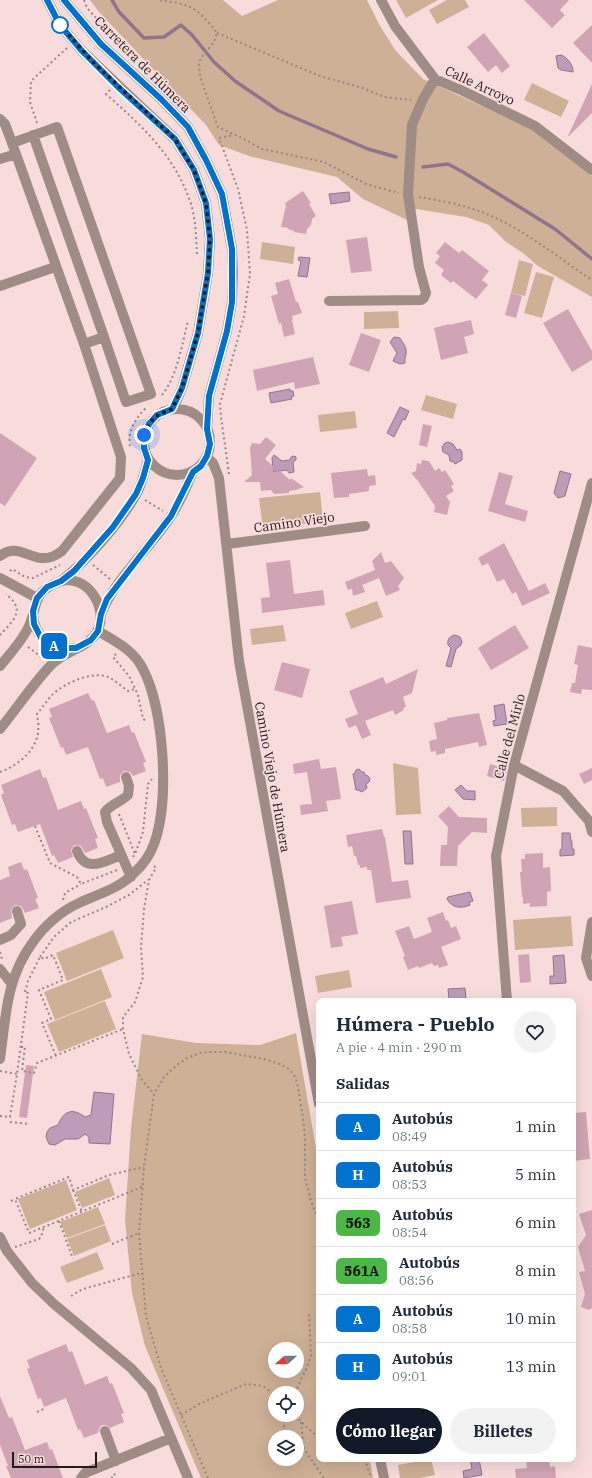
<!DOCTYPE html>
<html lang="es">
<head>
<meta charset="utf-8">
<style>
	body { margin:0; font-family:"IBM Plex Serif",serif; background:#f2f2f3; color:#1f2937; height:100vh; display:flex; flex-direction:column; font-size:15px; white-space:nowrap }
	* { box-sizing:border-box; margin:0 }
	p { font-size:13px; color:#747a83 }
	.icon { flex:none; width:22px; height:22px; fill:none; stroke:currentColor; stroke-width:2; stroke-linecap:round; stroke-linejoin:round }
	.map { position:relative; flex:1; overflow:hidden }
	.sheet { position:absolute; left:316px; top:998px; width:260px; height:464px; display:flex; flex-direction:column; background:#fff; border-radius:8px; box-shadow:0 4px 16px #0002 }
	.sheet>* { flex:none }
	.badge { padding:0 8px; border-radius:6px; font-size:14px; line-height:26px }
	.needle { width:26px; rotate:249deg }
	.buttons { position:absolute; left:268px; top:1342px; display:grid; gap:8px }
	.buttons a { display:grid; place-items:center; width:36px; height:36px; border-radius:50%; background:#fff; box-shadow:0 4px 16px #0002; font-size:20px }
	.scale { position:absolute; left:12px; bottom:10px; width:85px; box-sizing:border-box; padding-left:4px; border:2px solid #241a1a; border-top:0; font-size:11px; line-height:14px; white-space:nowrap; color:#241a1a; -webkit-text-stroke:3px #f8dcdc; paint-order:stroke }
	.you { position:absolute; width:20px; height:20px; margin:-10px; border:3px solid #fff; border-radius:50%; background:#1a73e8; box-shadow:0 0 0 6px #1a73e833 }
	.map>.badge { position:absolute; translate:-50% -50%; box-shadow:0 0 0 2px #fff }
	h2 { padding:0 20px; font-size:15px; line-height:36px }
	.round { display:grid; place-items:center; flex:none; width:42px; height:42px; border-radius:21px; background:#f2f2f3 }
	.overview { display:flex; align-items:center; justify-content:space-between; height:68px; padding:0 20px }
	h1 { font-size:19px; font-weight:800; line-height:30px }
	.button { display:flex; gap:8px; margin-top:auto; padding:8px 20px }
	.button a { flex:1; height:46px; border-radius:24px; background:#111827; color:#fff; font-size:16px; font-weight:800; line-height:46px; text-align:center }
	.button a+a { background:#f2f2f3; color:#1f2937 }
	ul { padding:0; list-style:none }
	li { display:flex; align-items:center; gap:12px; height:48px; padding:0 20px; border-top:1px solid #e0e1e3 }
	li div { flex:1 }
	li b { display:block; font-size:15px }
	li em { font-style:normal }
	li .badge { min-width:44px; font-weight:700; text-align:center }
	.map>svg:first-child { display:block }
</style>
</head>
<body>
<div class="map">
<svg width="592" height="1478" viewBox="0 0 592 1478">
	<rect width="100%" height="100%" fill="#f8dcdc"/>
	<path fill="#cdb095" fill-rule="evenodd" d="M90,0H223L242,16L278,0H367L380,26L396,51L423,79L534,130L592,176V297L538,266L523,253L506,242L489,225L466,217L416,209L407,220L363,199L337,177L249,156L219,145L206,125L99,12Z
		M396,0H438L406,18Z
		M447,0H465L469,7L437,24L429,10Z
		M532,83L569,101L561,117L524,100Z
		M262,242L295,247L293,264L260,259Z
		M519,260L533,264L525,296L511,293Z
		M536,272L554,277L542,318L524,313Z
		M398,311L399,328L364,329V312Z
		M426,395L457,404L453,419L421,410Z
		M355,411L357,428L320,432L318,415Z
		M320,492L323,522L263,529L259,498Z
		M377,601L383,617L351,629L345,613Z
		M283,625L286,641L252,645L250,629Z
		M393,763L418,768L421,814L396,815Z
		M557,807V826L522,827L521,808Z
		M571,916L573,946L515,950L513,920Z
		M113,930L124,958L67,981L56,953Z
		M101,969L112,997L55,1020L44,992Z
		M349,970L352,987L318,993L315,976Z
		M105,1001L116,1029L59,1052L47,1024Z
		M296,1033L319,1166V1459H370L373,1478H201L145,1346L132,1293L125,1220L131,1128L142,1034L196,1043L260,1045ZM275,1349H297V1371H275ZM275,1393H297V1415H275ZM275,1437H297V1459H275Z
		M109,1178L115,1195L82,1208L75,1192Z
		M66,1180L77,1210L30,1229L18,1199Z
		M98,1207L105,1224L67,1238L60,1222Z
		M105,1225L111,1241L74,1256L67,1239Z
		M97,1252L104,1269L67,1283L60,1267Z
		M431,1459L435,1475L420,1478H400L398,1465Z"/>
	<path fill="#be9cb9" stroke="#907589" d="M561,55C567,57 574,66 573,72L561,70L558,68L556,56Z
		M349,192L350,201L331,204L329,194Z
		M299,257L310,258L307,277L298,276L301,261L298,260Z
		M394,337L400,338C402,342 406,346 406,350C407,355 404,358 405,363L400,364L393,361L397,353L390,342Z
		M290,389V391H293L294,396L291,397L292,399L271,403L269,393Z
		M400,407L409,411L405,420L403,419L394,437L387,433Z
		M448,442L453,444L457,450L460,449L462,452V460L455,464L454,462L450,461L449,455L443,452L442,447L445,443Z
		M274,455L282,461L290,460L291,457L293,456L296,457V460L293,462L294,472L289,473L287,470L273,472L272,458Z
		M560,471L571,474L565,496L558,498L554,493Z
		M455,635L460,637L462,642L461,645L456,649L451,667L446,666L451,648L448,645C447,639 450,636 455,635Z
		M504,704L507,724L494,726L493,721L496,720L494,706Z
		M359,769L362,772H364L365,775L368,776L370,779L369,782L366,784L367,788L362,792L358,790H356L353,774L355,773L356,770Z
		M461,785L467,791H475V800L463,799L455,790Z
		M403,831H411L413,864H405Z
		M562,833H570L571,841H572V849H574V855L560,856V850L562,849Z
		M470,892L473,901L469,902L470,905C461,909 452,908 447,899L448,897Z
		M564,955L566,983L550,984V976H554L553,956Z
		M465,988L466,998L449,999L448,989Z
		M94,1092L114,1094L110,1144L89,1143V1137L85,1134L78,1139H65L55,1145L49,1144L46,1137L47,1132L50,1128L58,1125C64,1110 73,1108 85,1117L91,1115Z
		M470,1459H479L482,1475L464,1478L463,1471L472,1469Z"/>
	<g fill="none" stroke-linecap="round" stroke-linejoin="round">
		<path stroke="#907589" stroke-width="3.5" d="M112,0L119,12L144,38L164,37L181,25L192,35L214,62L235,81L279,111L368,149L396,157
			M423,167L448,164L463,172L555,229L592,259"/>
	</g>
	<path fill="#d0a4b4" d="M524,0H569L560,10L565,15L552,28Z
		M592,25V63L573,43Z
		M484,33L510,66L502,73L496,65L488,72L467,47Z
		M592,84V113L569,136H568Z
		M303,191L311,203L309,204L316,216L312,219L311,225L307,229L306,234L294,232V231L288,229V228L281,227L286,206L285,203Z
		M367,237L372,271L351,273L346,240Z
		M445,242L459,253L462,250L489,271L482,280L488,285L476,299L453,281L451,283L441,275L444,270L435,263L440,256L436,253Z
		M289,279L296,302H298L302,313L292,316L293,320H292L295,334L284,337L281,323L279,324L271,296L278,294L275,283Z
		M511,293L522,296L516,318L505,315Z
		M568,309L592,351V360L572,372L543,323Z
		M471,320L474,334L464,337L468,353L441,360L434,328L449,324V325Z
		M361,333L381,340L369,372L349,365Z
		M313,357L320,384L295,389L294,382L257,391L253,370Z
		M423,424L432,426L427,447L419,445Z
		M0,433L37,458L5,506L0,503Z
		M266,437L276,445L265,459L273,466V472L280,471L290,480L291,478L304,487L296,490L289,491V493L274,494L271,490L261,491L260,482H244L252,475L250,448L252,443L260,444Z
		M422,460L429,461L435,471L439,468L442,472L445,470L454,484L451,486L454,491L446,496L450,502L447,515L434,512L435,506L418,481L411,473L416,471L417,463L421,464Z
		M367,469L368,476L375,475L376,485L369,486V491L349,494V497L334,498L331,473Z
		M499,472L513,476L505,504L528,511L525,522L488,511Z
		M504,543L529,591L545,583L550,593L522,606L516,592L512,594L504,579L497,582L488,563L482,566L478,558Z
		M381,552L385,563L391,561L404,578L398,586L400,590L386,596L379,578L362,585L365,592L353,596L352,589L348,590L345,582L375,570L372,561Z
		M290,560L294,594L323,590L325,605L262,613L261,598L270,597L266,563Z
		M515,625L529,648L491,670L478,648Z
		M578,645L592,648V690L582,689L581,694L570,692L572,683H575L578,665L574,664Z
		M282,662L310,669L302,698L274,690Z
		M418,669L412,693L403,697L406,707L403,708L404,710L395,715L393,710L365,721L371,735L362,739L356,725L349,728L345,719L358,714L349,691L383,677L386,684Z
		M88,693L92,701L94,700L107,733L129,725L132,733L134,732L146,762L143,763L146,771L133,776L130,772L124,771L120,775V782L106,787L103,778L100,779L88,747L66,755L63,747L61,748L49,718L52,717L49,709Z
		M479,713L487,745L479,747L478,742L445,749V753L436,755V751L431,752L429,741L437,739L434,723L447,720V718Z
		M319,759L321,769L336,767L341,799L326,801L328,811L301,815L300,805L312,804L307,772L294,774L293,764Z
		M490,764L507,769L504,781L487,776Z
		M592,768V780L584,784L579,774Z
		M40,769L43,778L46,777L58,810L81,801L84,809L86,808L98,838L95,839L98,848L85,853L81,846L74,845L71,850L73,857L58,863L54,855L52,856L40,824L18,832L15,824L12,825L1,795L4,793L1,785Z
		M449,806L459,817L487,818V833L472,832L458,846L457,866H440L441,845H447L448,827L438,816Z
		M382,829L384,837H385L392,882L408,880L411,898L376,903L371,870H367V867L360,868V865H358L356,856H354L352,846L348,847L346,835Z
		M543,853V868L550,867L551,891L547,892V906L530,907V903L523,904V897H522L520,872H522L521,859H525V854Z
		M21,862L24,870L27,869L38,898L35,899L39,908L25,913L21,906L15,905L11,910L12,918L0,923V880L10,876L8,867Z
		M352,901L358,934L341,937L343,946L331,948L324,906Z
		M443,912L446,921L448,920L451,928L456,926L461,939L441,947L448,965L439,968L438,965L434,966L432,963L419,968L418,966L408,970L403,957L405,956L395,931L409,926L414,939L432,932L427,918Z
		M529,954L531,982L520,983L518,955Z
		M26,1065L34,1066L27,1118L19,1117Z
		M586,1112L590,1159L573,1161V1113Z
		M592,1210V1308L589,1310L581,1307L585,1294L579,1272L585,1271L578,1247L586,1235L579,1214Z
		M66,1344L69,1352L72,1351L85,1385L107,1376L110,1384L112,1383L124,1413L121,1414L124,1422L110,1428L106,1425H102L100,1427L98,1433L84,1438L80,1429L78,1430L66,1398L44,1407L41,1398L38,1399L27,1369L30,1368L27,1360Z
		M0,1396L9,1418L12,1417L25,1450L47,1442L50,1450L52,1449L63,1478H11L6,1466H8L0,1445Z
		M526,1459H549L550,1467L555,1466L556,1478H516L515,1469L527,1468Z"/>
	<g fill="none" stroke-linecap="round" stroke-linejoin="round">
		<path stroke="#998585" stroke-width="2" stroke-dasharray="2 3" stroke-linecap="butt" d="M84,0L87,8L131,56
			M160,0C168,2 177,2 185,5C198,9 209,22 217,33L214,42L201,58L199,62L200,77L218,127L242,138L262,149L324,162L366,184L399,193
			M217,33L320,76L363,88L384,97L411,100
			M110,90L106,94C142,126 174,155 190,201C196,218 196,237 197,255
			M37,123L30,102L31,81L67,48
			M419,197C436,200 455,203 473,209C517,223 554,255 592,280
			M162,395C177,377 182,344 188,321
			M130,446C127,431 137,416 147,407
			M229,474L221,417L220,404L244,316L250,274L247,230L238,189L219,138L234,135
			M145,500L163,511
			M93,565L110,579
			M10,571L12,569L25,577L33,578L60,565
			M0,635C6,628 22,615 15,604C13,600 9,597 6,594
			M28,647L44,659
			M116,654L113,657L129,676L138,695L143,719L147,721
			M0,772C17,766 35,752 38,733C39,727 38,720 37,714C42,708 46,702 51,696C62,684 94,669 110,678C116,681 122,687 128,691L135,689
			M119,814L135,854
			M35,826L50,863L77,877L81,884L117,870
			M133,857L135,854L143,832L148,784L152,779
			M154,866L156,868L149,880L144,909L141,947L143,977L135,1002L123,1017V1029L129,1054L142,1080L154,1094
			M63,900L65,893L81,884
			M0,952L2,959
			M40,957L54,937L71,922L106,907L129,895L148,880
			M25,992L28,981L40,957L44,959L53,955L63,980L39,990L51,1019L42,1023L56,1056
			M21,1047H25L22,1071L34,1073L37,1063L123,1029
			M0,1071L17,1074
			M0,1116L10,1117L17,1074L28,993L25,992
			M10,1122L30,1124
			M142,1187L29,1233L15,1199L69,1177L73,1190L109,1175L144,1167
			M73,1190L82,1212
			M11,1201L15,1199
			M59,1221L73,1259
			M112,1244L139,1233
			M15,1247L39,1239L41,1237L44,1227
			M71,1296L83,1289L141,1273
			M295,1393L307,1367L311,1356L309,1313
			M37,1412L46,1408
			M181,1415L201,1403L246,1384L263,1386L275,1395
			M296,1415L301,1422L319,1438
			M301,1422L304,1449L324,1478
			M282,1437L284,1431V1415
			M272,1459L275,1454
			M365,1459L371,1478
			M111,1478L115,1476L114,1473
			M208,1478L161,1368L146,1316L139,1233L144,1167L151,1115L154,1094L164,1077L177,1065L187,1058L200,1053L208,1052H225L264,1059L280,1064L289,1069L294,1075L297,1082L303,1118L305,1138V1178L311,1201L319,1222"/>
		<path stroke="#9f8c85" stroke-width="10" d="M47,0L60,25L82,51L175,139L194,170L206,203L210,239L208,273L198,333L182,388L173,409
			M64,0L101,44L161,99L188,127L206,160L222,194L232,249L233,272L232,302L227,331L209,396L207,429
			M381,0L395,26L435,79L463,91L535,126L592,170
			M0,119L5,124L12,143L84,344L121,457L120,478L62,551C59,553 55,556 51,557C30,563 19,541 0,556
			M33,135L104,337
			M12,143L57,127L151,394L126,402L104,337L84,344
			M0,159L16,154
			M0,286L55,267
			M329,301L421,300L424,298L426,293L419,267L408,194L412,125L423,99L435,79
			M144 442a33 33 0 1 1 66 0a33 33 0 1 1-66 0Z
			M207,457L213,463L219,478L239,661L319,1104
			M227,544L365,526
			M0,578L37,598
			M61,581C88,560 119,524 136,495C142,484 145,472 148,459
			M101,614C116,577 149,550 171,516C180,503 186,487 193,472
			M33,615C34,629 42,642 55,647C60,649 68,648 74,648
			M0,666C10,654 20,643 27,630C39,608 30,592 59,582C86,572 110,608 97,632C88,648 64,651 51,665C33,684 17,708 0,729
			M514,765L563,791L589,821L592,832
			M126,777L129,786L128,795C121,802 111,804 105,812L107,822L131,877
			M77,851C86,874 105,861 121,855
			M592,922L586,958L592,976
			M0,940L11,935L21,924L17,911
			M0,969L11,983
			M507,1001L496,856L514,765L592,483
			M0,1059C6,1016 6,978 33,942C44,926 61,911 79,903C98,894 119,889 134,873C143,865 150,855 154,844C170,801 164,709 143,669C134,650 115,641 98,631
			M0,1237L7,1251L32,1283L54,1304L131,1368L151,1390L188,1478
			M105,1431L116,1461
			M380,1459L384,1478
			M81,1478L85,1473L171,1438"/>
	</g>
	<g fill="none" stroke-linecap="round" stroke-linejoin="round">
		<g stroke="#fff" stroke-width="9">
			<path id="line" d="M47,0L60,25L82,51L118,87L175,139L194,170L206,203L210,239L208,273L198,333L182,388L172,409L157,415L149,424L144,435V448L148,460L143,478L136,494L113,527L74,571L61,581L47,587L37,598L33,611L34,624L41,638L55,648H76L91,640L98,631L101,614L107,599L171,516L193,472L201,466L207,456L210,444L207,429L209,396L227,331L232,302V249L222,194L206,160L188,127L161,99L101,44L64,0"/>
		</g>
		<use href="#line" stroke="#0072ce" stroke-width="6"/>
		<path stroke="#241a1a" stroke-width="4" stroke-dasharray="0 7.2" d="M60,25L93,62L175,139L194,170L206,203L210,239L208,273L198,333L182,388L172,409C156,415 151,418 144,435"/>
	</g>
	<circle fill="#fff" stroke="#0072ce" stroke-width="2" cx="60" cy="25" r="8"/>
	<g text-anchor="middle" stroke-width="3.5" stroke-linejoin="round" paint-order="stroke">
		<g font-size="13" fill="#241a1a" stroke="#f8dcdc">
			<text transform="translate(143 64) rotate(45)" y="5">Carretera de Húmera</text>
			<text transform="translate(480 85) rotate(25)" y="5">Calle Arroyo</text>
			<text transform="translate(294 522) rotate(-8)" y="5">Camino Viejo</text>
			<text transform="translate(509 736) rotate(-75)" y="5">Calle del Mirlo</text>
			<text transform="translate(273 777) rotate(80)" y="5">Camino Viejo de Húmera</text>
		</g>
	</g>
</svg>
<div class="buttons">
<a><svg class="needle" viewBox="-14 -14 28 28"><path d="M0-13l5 13h-10z" fill="#e53935"/><path d="M0 13l5-13h-10z" fill="#747a83"/></svg></a>
<a><svg class="icon" aria-label="locate" viewBox="0 0 24 24"><circle cx="12" cy="12" r="6"/><path d="M12 2v4M12 18v4M2 12h4M18 12h4"/></svg></a>
<a><svg class="icon" aria-label="layers" viewBox="0 0 24 24"><path d="M12 4l9 5-9 5-9-5zM3 14l9 5 9-5"/></svg></a>
</div>
<div class="scale">50 m</div>
<div class="you" style="left:144px;top:435px"></div>
<b class="badge" style="left:54px;top:646px;background:#0072ce;color:#fff">A</b>
<section class="sheet">
<div class="overview"><div><h1>Húmera - Pueblo</h1><p>A pie · 4 min · 290 m</p></div><a class="round"><svg class="icon" aria-label="heart" viewBox="0 0 24 24"><path d="M12 20l-8-8c-3-5 5-10 8-4 3-6 11-1 8 4z"/></svg></a></div>
<h2>Salidas</h2>
<ul>
<li><span class="badge" style="background:#0072ce;color:#fff">A</span><div><b>Autobús</b><p>08:49</p></div><em>1 min</em></li>
<li><span class="badge" style="background:#0072ce;color:#fff">H</span><div><b>Autobús</b><p>08:53</p></div><em>5 min</em></li>
<li><span class="badge" style="background:#4ab747;color:#111">563</span><div><b>Autobús</b><p>08:54</p></div><em>6 min</em></li>
<li><span class="badge" style="background:#4ab747;color:#111">561A</span><div><b>Autobús</b><p>08:56</p></div><em>8 min</em></li>
<li><span class="badge" style="background:#0072ce;color:#fff">A</span><div><b>Autobús</b><p>08:58</p></div><em>10 min</em></li>
<li><span class="badge" style="background:#0072ce;color:#fff">H</span><div><b>Autobús</b><p>09:01</p></div><em>13 min</em></li>
</ul>
<div class="button"><a>Cómo llegar</a><a>Billetes</a></div>
</section>
</div>
</body>
</html>
